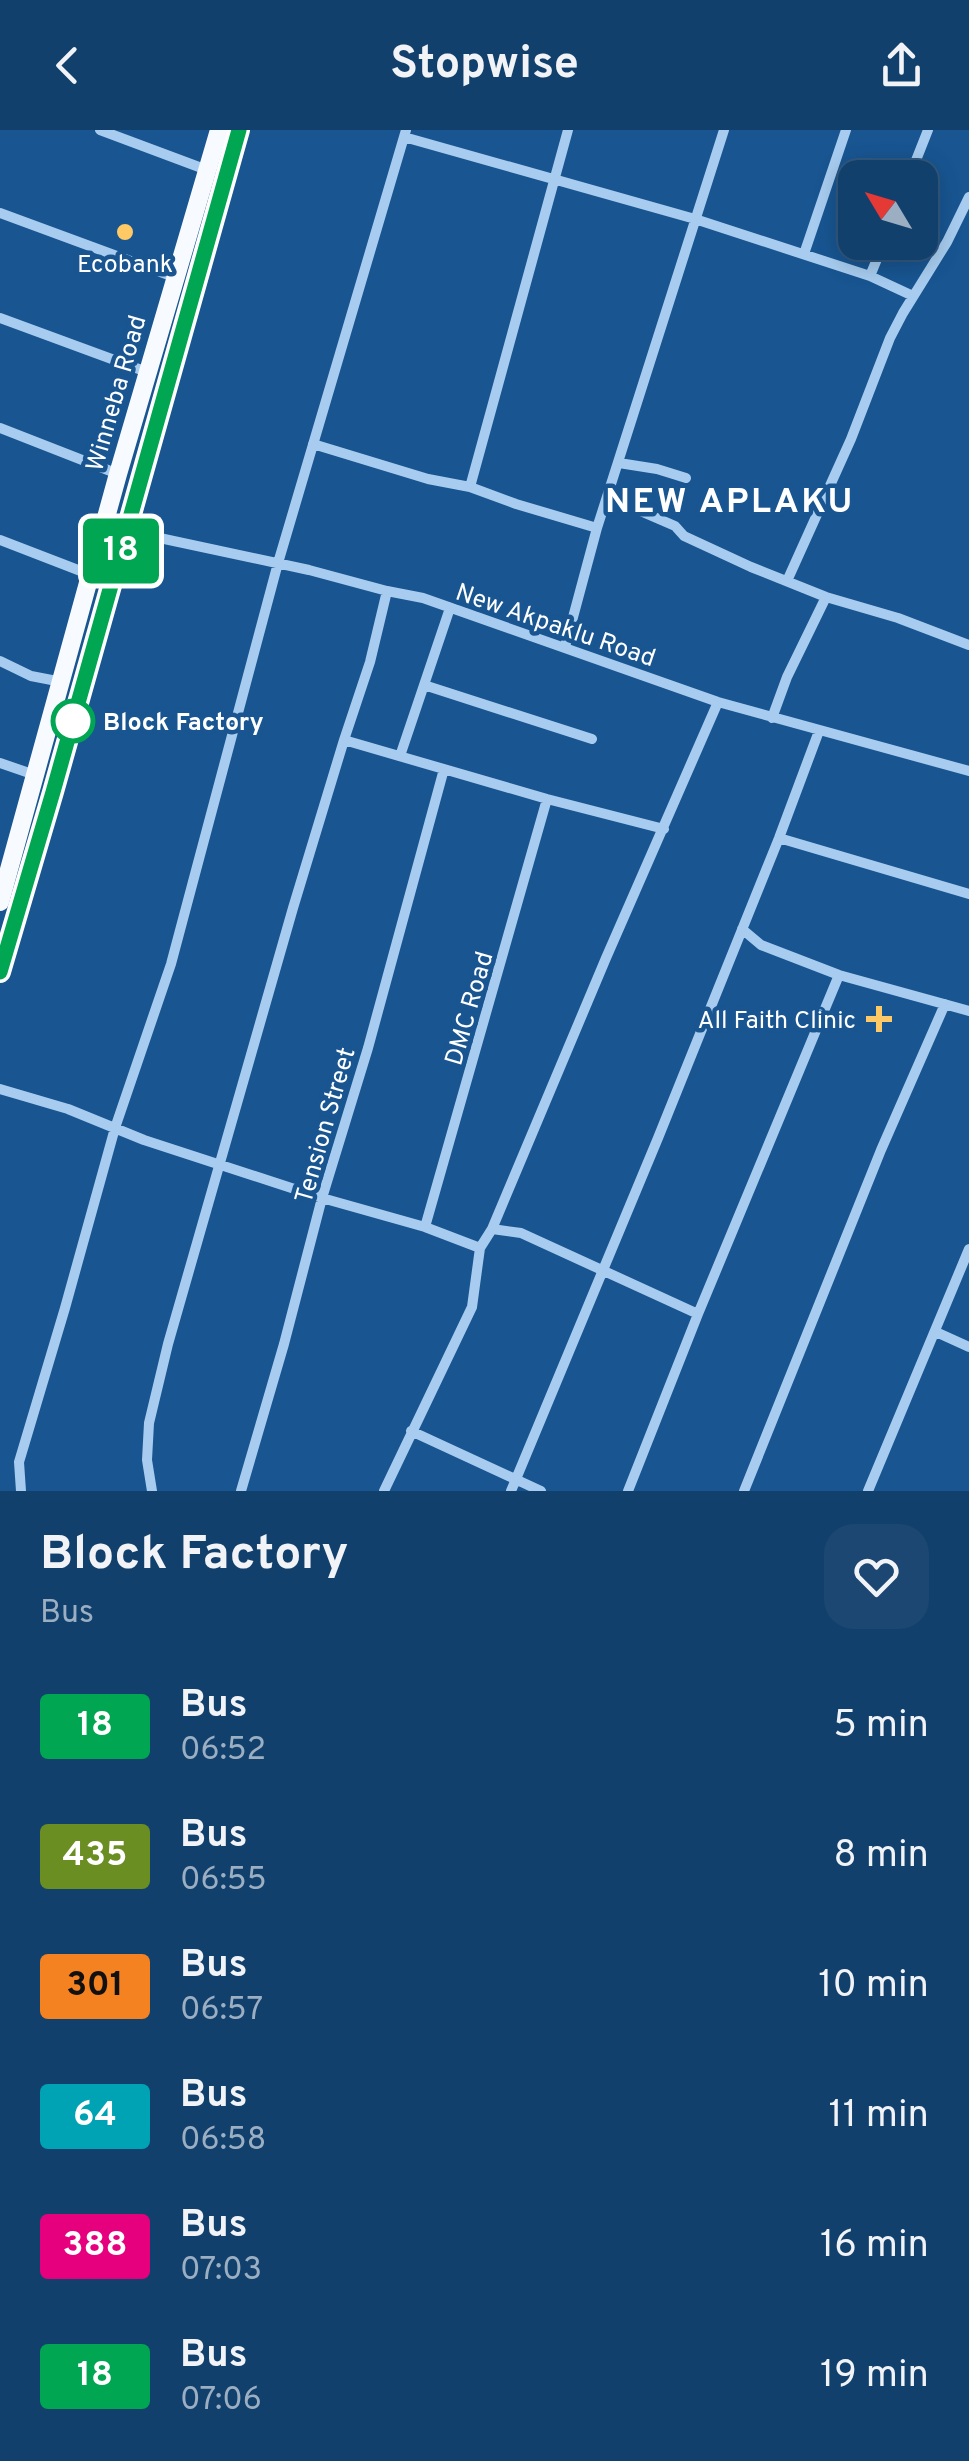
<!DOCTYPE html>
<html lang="en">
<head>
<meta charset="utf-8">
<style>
	body { margin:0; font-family:Overpass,sans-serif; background:#1b4772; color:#f1f3f6; height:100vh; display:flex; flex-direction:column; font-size:38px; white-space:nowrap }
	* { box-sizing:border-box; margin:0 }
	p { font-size:32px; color:#9cafc2 }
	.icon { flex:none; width:55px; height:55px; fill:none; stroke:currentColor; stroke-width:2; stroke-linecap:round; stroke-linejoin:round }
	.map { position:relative; height:1361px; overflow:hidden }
	.details { display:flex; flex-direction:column; background:#12406d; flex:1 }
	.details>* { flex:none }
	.badge { padding:0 20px; border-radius:8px; font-size:35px; line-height:65px }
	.needle { width:65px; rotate:308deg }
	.controls { position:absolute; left:838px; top:30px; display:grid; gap:20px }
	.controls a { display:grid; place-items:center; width:100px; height:100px; border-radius:20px; background:#12406d; box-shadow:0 5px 25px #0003,0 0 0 2px #315980; font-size:50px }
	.map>.badge { position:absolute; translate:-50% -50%; box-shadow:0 0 0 5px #fff }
	.round { display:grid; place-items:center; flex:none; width:105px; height:105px; border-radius:30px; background:#1b4772 }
	.head { display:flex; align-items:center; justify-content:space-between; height:170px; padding:0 40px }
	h1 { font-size:48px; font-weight:700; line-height:75px }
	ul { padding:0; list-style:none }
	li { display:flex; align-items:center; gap:30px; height:130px; padding:0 40px }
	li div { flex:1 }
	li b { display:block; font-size:38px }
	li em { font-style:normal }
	li .badge { min-width:110px; font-weight:700; text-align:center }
	header { display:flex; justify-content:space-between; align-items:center; height:130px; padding:0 40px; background:#12406d; font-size:45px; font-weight:700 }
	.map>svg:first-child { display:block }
</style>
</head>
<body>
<header><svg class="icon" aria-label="back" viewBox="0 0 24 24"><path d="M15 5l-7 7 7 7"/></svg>Stopwise<svg class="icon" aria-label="share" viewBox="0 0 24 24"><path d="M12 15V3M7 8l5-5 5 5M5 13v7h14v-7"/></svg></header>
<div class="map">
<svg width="969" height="1361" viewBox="0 0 969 1361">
	<rect width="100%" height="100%" fill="#185591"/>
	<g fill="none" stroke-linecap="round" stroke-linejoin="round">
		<path stroke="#a7ccef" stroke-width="10" d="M100,0L207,40
			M404,7L695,89L870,146L913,166
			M909,48L928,0
			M0,83L174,147
			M804,124L846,0
			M870,146L884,112
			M0,188L147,242
			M0,298L118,344
			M313,314L428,349L470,357L516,374L597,398
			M619,333L657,339L686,348
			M470,357L568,0
			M608,367L675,396L684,406L751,437L826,467L898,488L969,515
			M127,401L309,440L387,461L423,468L718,572L969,641
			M0,410L91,445
			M787,451L851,309L890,208L903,183L947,112L969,67
			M565,517L597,398L724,0
			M0,531L31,546L62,552
			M424,555L592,609
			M772,588L787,547L826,467
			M344,610L547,669L664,699
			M400,626L450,478
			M0,633L35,645
			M779,708L969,764
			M742,799L761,815L839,845L969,881
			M0,959L68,979L144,1010L322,1068L425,1097L480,1118
			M425,1097L547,669
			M492,1099L521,1103L698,1184
			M936,1202L969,1217
			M411,1301L541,1361
			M21,1361L19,1332L65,1178L115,998L171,834L278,433L406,0
			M152,1361L147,1330L149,1293L168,1214L293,778L344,610L370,532L387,461
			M241,1361L284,1214L322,1068L368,918L444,639
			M384,1361L472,1177L480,1118L492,1099L606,828L718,572
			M511,1361L658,1008L779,708L819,601
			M628,1361L698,1184L839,845
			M744,1361L881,1020L945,874
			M868,1361L969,1119"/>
		<path stroke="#f7faff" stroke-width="18" d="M0,772L118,344L219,0
			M0,842L43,698L239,0"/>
	</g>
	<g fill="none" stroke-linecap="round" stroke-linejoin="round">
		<g stroke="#fff" stroke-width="22">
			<path id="line" d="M0,842L53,662L239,0"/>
		</g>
		<use href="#line" stroke="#00a651" stroke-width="15"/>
	</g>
	<g fill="#ffc965" stroke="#185591" stroke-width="4">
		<circle cx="125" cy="102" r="10"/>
		<path d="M874 874h10v10h10v10h-10v10h-10v-10h-10v-10h10z"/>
	</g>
	<circle fill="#fff" stroke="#00a651" stroke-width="5" cx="73" cy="591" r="20"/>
	<g text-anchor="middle" stroke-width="9" stroke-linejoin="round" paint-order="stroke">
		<g font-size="25" fill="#fff" stroke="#185591">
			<text x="125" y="142">Ecobank</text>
			<text x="856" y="898" text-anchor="end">All Faith Clinic</text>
		</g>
		<g font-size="25" fill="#fff" stroke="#185591">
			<text transform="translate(115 263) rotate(-74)" y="9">Winneba Road</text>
			<text transform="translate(556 494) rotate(19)" y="9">New Akpaklu Road</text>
			<text transform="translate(468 878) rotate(-74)" y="9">DMC Road</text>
			<text transform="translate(324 995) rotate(-74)" y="9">Tension Street</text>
		</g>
		<g font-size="25" font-weight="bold" fill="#fff" stroke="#185591" text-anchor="start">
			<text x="103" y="600">Block Factory</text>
		</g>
		<g font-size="35" font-weight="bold" letter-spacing="2.5" fill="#fff" stroke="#185591">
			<text x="730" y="382">NEW APLAKU</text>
		</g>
	</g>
</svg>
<div class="controls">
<a><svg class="needle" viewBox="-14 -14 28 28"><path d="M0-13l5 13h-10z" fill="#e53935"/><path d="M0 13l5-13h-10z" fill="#9cafc2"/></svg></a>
</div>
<b class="badge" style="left:121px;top:421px;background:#00a651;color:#fff">18</b>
</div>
<section class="details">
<div class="head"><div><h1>Block Factory</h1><p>Bus</p></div><a class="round"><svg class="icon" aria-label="heart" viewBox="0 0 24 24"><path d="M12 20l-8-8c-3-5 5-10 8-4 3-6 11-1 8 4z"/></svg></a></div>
<ul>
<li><span class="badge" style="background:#00a651;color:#fff">18</span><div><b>Bus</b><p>06:52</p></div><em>5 min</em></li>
<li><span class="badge" style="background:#6b8e23;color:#fff">435</span><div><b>Bus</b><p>06:55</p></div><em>8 min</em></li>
<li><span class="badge" style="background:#f58220;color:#111">301</span><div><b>Bus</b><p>06:57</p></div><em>10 min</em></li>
<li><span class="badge" style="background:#00a3b4;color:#fff">64</span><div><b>Bus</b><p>06:58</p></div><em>11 min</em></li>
<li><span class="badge" style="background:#e6007e;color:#fff">388</span><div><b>Bus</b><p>07:03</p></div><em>16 min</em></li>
<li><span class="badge" style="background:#00a651;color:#fff">18</span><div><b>Bus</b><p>07:06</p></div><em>19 min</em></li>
</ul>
</section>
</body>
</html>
